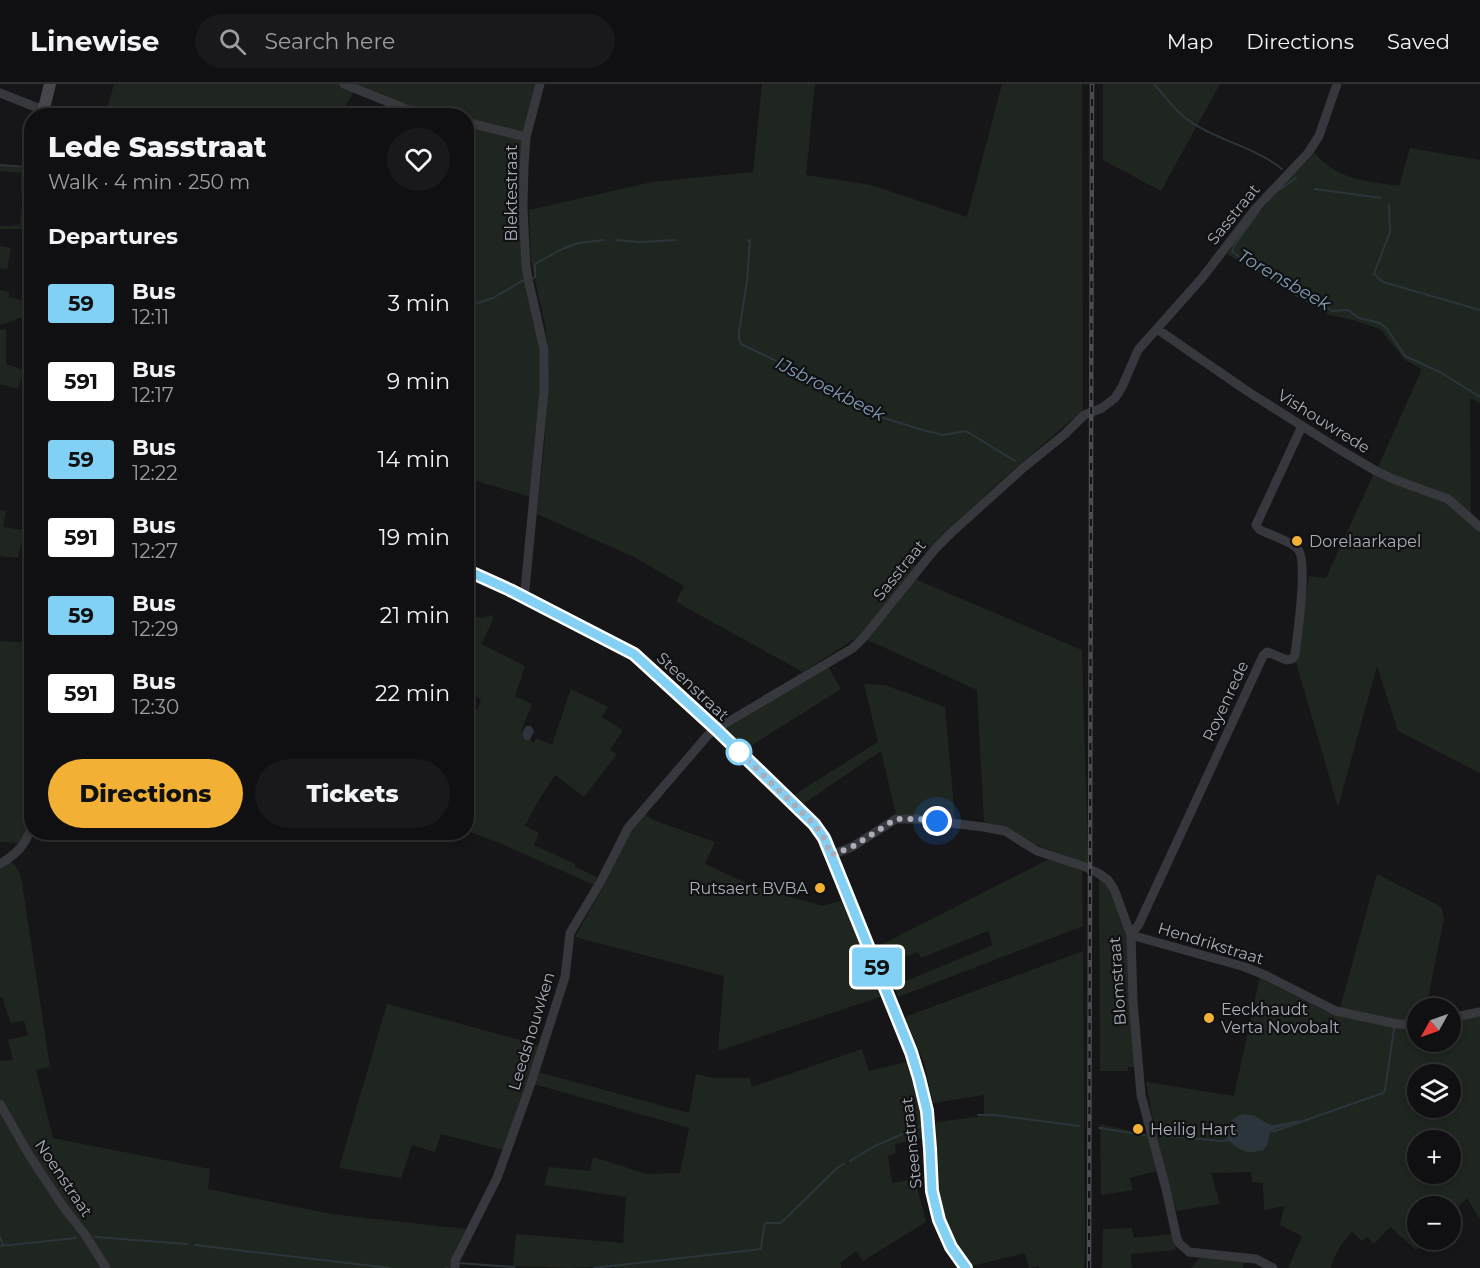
<!DOCTYPE html>
<html lang="en">
<head>
<meta charset="utf-8">
<style>
	body { margin:0; font-family:Montserrat,sans-serif; background:#19191b; color:#f1f3f6; height:100vh; display:flex; flex-direction:column; font-size:22px; white-space:nowrap }
	* { box-sizing:border-box; margin:0 }
	p { font-size:20px; color:#9c9d9f }
	.icon { flex:none; width:33px; height:33px; fill:none; stroke:currentColor; stroke-width:2; stroke-linecap:round; stroke-linejoin:round }
	.map { position:relative; flex:1; overflow:hidden }
	.details { position:absolute; left:24px; top:24px; width:450px; height:732px; display:flex; flex-direction:column; background:#101012; border-radius:24px; box-shadow:0 3px 9px #0003,0 0 0 2px #303032 }
	.details>* { flex:none }
	.badge { padding:0 12px; border-radius:4px; font-size:21px; line-height:39px }
	.needle { width:39px; rotate:230deg }
	.tools { position:absolute; left:1407px; top:914px; display:grid; gap:12px }
	.tools a { display:grid; place-items:center; width:54px; height:54px; border-radius:50%; background:#101012; box-shadow:0 3px 9px #0003,0 0 0 2px #303032; font-size:30px }
	.you { position:absolute; width:30px; height:30px; margin:-15px; border:4px solid #fff; border-radius:50%; background:#1a73e8; box-shadow:0 0 0 9px #1a73e833 }
	.map>.badge { position:absolute; translate:-50% -50%; box-shadow:0 0 0 3px #fff }
	h2 { padding:0 24px; font-size:22px; line-height:54px }
	.round { display:grid; place-items:center; flex:none; width:63px; height:63px; border-radius:32px; background:#19191b }
	.head { display:flex; align-items:center; justify-content:space-between; height:102px; padding:0 24px }
	h1 { font-size:28px; font-weight:800; line-height:45px }
	.cta { display:flex; gap:12px; margin-top:auto; padding:12px 24px }
	.cta a { flex:1; height:69px; border-radius:36px; background:#f2b134; color:#111; font-size:24px; font-weight:800; line-height:69px; text-align:center }
	.cta a+a { background:#19191b; color:#f1f3f6 }
	ul { padding:0; list-style:none }
	li { display:flex; align-items:center; gap:18px; height:78px; padding:0 24px }
	li div { flex:1 }
	li b { display:block; font-size:22px }
	li em { font-style:normal }
	li .badge { min-width:66px; font-weight:700; text-align:center }
	header { display:flex; align-items:center; gap:36px; box-sizing:border-box; height:84px; padding:0 30px; background:#101012; border-bottom:2px solid #303032 }
	header strong { font-size:28px }
	nav { display:flex; gap:33px; margin-inline-start:auto; font-size:21px }
	.search { width:420px; height:54px; background:#19191b; display:flex; align-items:center; gap:15px; box-sizing:border-box; padding:0 21px; border-radius:33px; color:#9c9d9f; font-size:22px }
	.map>svg:first-child { display:block }
</style>
</head>
<body>
<header>
<strong>Linewise</strong>
<div class="search"><svg class="icon" aria-label="search" viewBox="0 0 24 24"><circle cx="10" cy="10" r="6"/><path d="M15 15l6 6"/></svg>Search here</div>
<nav><a>Map</a><a>Directions</a><a>Saved</a></nav>
</header>
<div class="map">
<svg width="1480" height="1184" viewBox="0 0 1480 1184">
	<rect width="100%" height="100%" fill="#161618"/>
	<path fill="#1e261f" fill-rule="evenodd" d="M114,0H338L354,8L340,31L105,32Z
		M351,0H536L524,49L467,36L466,32C423,31 391,16 351,0Z
		M762,0H815L806,91L871,101L967,133L1002,0H1082L1083,326L996,401L914,478L917,496L1082,566L1088,780L1031,759L1009,745L984,738L977,606L859,552L803,588L676,518L684,502L634,473L537,430L545,353L549,267L545,241L531,178L529,126L652,98L753,88Z
		M1103,0H1220L1161,107L1103,76Z
		M466,40L523,55L520,126L541,259V299L530,413L467,394Z
		M1410,64L1480,76V319L1470,314L1471,433L1459,422L1377,385L1422,285L1405,276L1380,245L1353,236L1329,231L1293,211L1256,187L1227,170L1272,113L1315,69C1337,96 1367,97 1399,102Z
		M0,81L31,85L30,110H21V89L0,87Z
		M22,122L30,123L31,145H0V142H9L20,140Z
		M0,162L11,164L7,185L0,184Z
		M0,206L9,208V213L25,217L26,232L0,241Z
		M6,245V280L24,286L18,305L0,300V246Z
		M1374,389L1446,417L1480,445V689L1398,647L1377,582L1338,723L1296,578L1309,492L1326,494Z
		M0,426L6,427L3,443L24,446L18,474L0,472Z
		M492,531L494,534L481,560L525,582L515,612L532,620L521,648L534,659L536,654L552,661L571,605L608,623L602,633L623,646L610,666L617,670L584,713L555,691L537,719L525,742L539,749L534,761L575,780V783L597,793L594,801L502,760L470,748L473,737L467,735V645L481,617L467,601L466,539L471,532L481,534Z
		M0,557L31,559L32,728C30,740 26,749 19,759L0,758Z
		M828,583L841,605L749,663L742,657H737L725,644Z
		M864,600L885,601L945,623L955,735L896,730L881,667L803,720L794,711L878,658Z
		M643,729L653,736L715,758L705,780L755,803L823,822L843,816L883,912L718,967L724,892L575,853L608,794L627,753Z
		M1049,775L1082,785L1083,842L898,913L894,902L993,861L988,847L921,874L918,868L884,880L877,863Z
		M12,777L21,792L50,983L36,986L53,1054L210,1085L208,1105L331,1130L466,1145L454,1168L450,1184H109L81,1138L72,1131L0,1017V977L13,976L8,956L28,951L24,937L11,939L2,913H0V782Z
		M1377,790L1438,821L1442,825L1444,835L1426,924H1418L1417,938L1394,937L1340,924Z
		M1099,793L1105,796L1127,845L1136,983H1128V987H1100Z
		M1083,867L1085,1161L1084,1184H1039V1182L1029,1184L1025,1169L972,1182C934,1135 937,1095 936,1038L984,1032V1011L933,1019L924,979L905,933Z
		M1260,892L1323,926L1342,932L1417,943L1418,957H1450L1451,937L1480,931V1136L1467,1114L1451,1131L1450,1122H1418V1155H1427L1416,1166L1390,1143L1374,1160L1367,1153L1362,1157L1352,1148C1342,1159 1334,1170 1331,1184H1288L1302,1152L1280,1141L1284,1122L1264,1126L1263,1099L1252,1098L1251,1088L1211,1089L1220,1120L1176,1127L1155,1047L1146,998L1234,1012ZM1418,990H1450V1023H1418ZM1418,1056H1450V1089H1418Z
		M387,920L539,961L503,1066L441,1050L435,1068L412,1061L401,1094L339,1084Z
		M862,965L869,987L910,977L918,1011L924,1054L895,1060L896,1069L888,1072L892,1099L915,1095L926,1138L863,1177L856,1167L840,1179L841,1184H615L614,1182L571,1184L513,1182L516,1150L623,1159L626,1113L544,1101L549,1083L590,1087L593,1073L647,1090L680,1089L689,1044L534,1000L538,988L689,1029L696,990L713,994H750L752,1003Z
		M0,1024C16,1050 31,1077 47,1104C64,1131 85,1156 102,1184H0Z
		M1100,1040L1147,1051L1157,1087L1130,1094L1133,1106L1101,1111Z
		M1132,1144L1134,1154L1172,1150L1176,1166L1131,1170L1132,1184H1102L1103,1145Z
		M1200,1174L1245,1177L1243,1184H1191Z"/>
	<path fill="#2c353c" d="M526,642H531L534,647L530,656H525L522,650L524,645Z
		M1244,1030L1255,1032L1268,1040L1273,1041L1299,1036L1300,1038C1292,1041 1279,1042 1272,1047C1267,1051 1270,1055 1267,1060C1266,1063 1263,1065 1260,1066C1246,1072 1235,1063 1226,1054C1226,1041 1232,1033 1244,1030Z"/>
	<g fill="none" stroke-linecap="round" stroke-linejoin="round">
		<path stroke="#2c353c" stroke-width="2" d="M1154,0C1163,10 1172,23 1183,32C1212,56 1252,61 1282,85
			M0,81L28,83
			M1315,105L1381,114
			M1276,108L1296,94
			M1389,120L1390,148L1374,190L1383,198L1480,226
			M1260,126L1234,162L1232,167L1239,173L1272,188L1283,198L1332,227L1348,226L1359,234L1380,239L1387,245L1405,272L1440,288L1480,313
			M616,156L638,158L676,156
			M748,157L750,156L747,197L739,248V255L741,260L803,290L844,315L884,334L923,346L943,351L966,347L1015,377
			M531,196L535,193V180L560,166L578,159L604,156
			M466,223L493,214L522,197H525
			M978,1031H994L1079,1042
			M1099,1044L1145,1051
			M1271,1047H1275L1383,1009L1385,1006L1394,945
			M1158,1051L1221,1057L1230,1056
			M1254,1067L1263,1065L1267,1060
			M850,1077L873,1063L920,1042
			M0,1153L3,1161
			M95,1153L187,1160
			M195,1161L390,1184
			M0,1162L76,1154
			M458,1179L514,1183
			M447,1184H448
			M594,1184L761,1165L764,1142L766,1139H780L785,1135L837,1084L844,1080"/>
		<path stroke="#37383d" stroke-width="9" d="M344,0L406,25L434,32
			M0,9L43,26
			M466,38L526,53
			M1157,245L1250,309L1337,364L1376,387L1393,395L1448,415L1480,443
			M523,513L525,505L544,307V265L529,199L526,183L523,123L524,82L526,53L540,0
			M831,771L852,763L896,735H918L983,743L1005,747L1037,767L1083,782L1098,789L1108,796L1114,805L1131,851L1133,917L1141,1011L1166,1105L1177,1155L1179,1159L1189,1168L1256,1175L1273,1184
			M0,780C18,769 24,762 32,743
			M1131,851L1139,840L1263,572L1267,568L1287,576L1292,575L1295,571C1297,553 1309,475 1297,464C1291,458 1269,450 1260,446L1256,441L1302,342
			M1131,851L1245,883L1267,892L1336,927L1397,940H1418
			M1450,934L1480,928
			M0,1020L28,1069L62,1121L86,1152L106,1184
			M455,1184V1177L497,1094L530,1002L565,893L570,849L601,797L628,744L708,651L716,645L853,564L864,553L935,465L951,449L1023,384L1065,350L1084,331L1102,324L1115,314L1122,303L1138,266L1202,194L1256,124L1308,69L1319,52L1337,0"/>
		<path stroke="#45474d" stroke-width="12" d="M42,32L50,0
			M466,486L510,506L634,570L716,645L814,740L824,755L831,771L911,968L919,994L927,1027L930,1065L932,1107L939,1136L951,1163L966,1184"/>
		<g stroke="#4a4c52" stroke-width="4.5">
			<path id="rail" d="M1089,1184L1092,0"/>
		</g>
		<use href="#rail" stroke="#111113" stroke-width="2" stroke-dasharray="7" stroke-linecap="butt"/>
	</g>
	<g fill="none" stroke-linecap="round" stroke-linejoin="round">
		<g stroke="#fff" stroke-width="14">
			<path id="line" d="M466,486L510,506L634,570L716,645L814,740L824,754L831,771L911,968L919,994L927,1027L930,1065L932,1107L939,1136L951,1163L966,1184"/>
		</g>
		<use href="#line" stroke="#83d0f5" stroke-width="9"/>
		<path stroke="#a8adb8" stroke-width="6" stroke-dasharray="0 10.8" d="M739,668L732,661L814,740L824,754L831,771L852,763L896,735H918L937,737"/>
	</g>
	<g fill="#f2b134" stroke="#111113" stroke-width="2">
		<circle cx="1297" cy="457" r="6"/>
		<circle cx="820" cy="804" r="6"/>
		<circle cx="1209" cy="934" r="6"/>
		<circle cx="1138" cy="1045" r="6"/>
	</g>
	<circle fill="#fff" stroke="#83d0f5" stroke-width="3" cx="739" cy="668" r="12"/>
	<g text-anchor="middle" stroke-width="4.5" stroke-linejoin="round" paint-order="stroke">
		<g font-size="16" fill="#a8adb8" stroke="#111113">
			<text transform="translate(511 109) rotate(-90)" y="6">Blektestraat</text>
			<text transform="translate(1233 130) rotate(-51)" y="6">Sasstraat</text>
			<text transform="translate(1324 337) rotate(32)" y="6">Vishouwrede</text>
			<text transform="translate(899 486) rotate(-51)" y="6">Sasstraat</text>
			<text transform="translate(693 602) rotate(43)" y="6">Steenstraat</text>
			<text transform="translate(1225 617) rotate(-65)" y="6">Royenrede</text>
			<text transform="translate(1211 859) rotate(17)" y="6">Hendrikstraat</text>
			<text transform="translate(1117 897) rotate(-94)" y="6">Blomstraat</text>
			<text transform="translate(531 947) rotate(-73)" y="6">Leedshouwken</text>
			<text transform="translate(911 1059) rotate(-96)" y="6">Steenstraat</text>
			<text transform="translate(64 1094) rotate(56)" y="6">Noenstraat</text>
		</g>
		<g font-size="16" fill="#a8adb8" stroke="#111113" text-anchor="start">
			<text x="1309" y="463">Dorelaarkapel</text>
			<text x="808" y="810" text-anchor="end">Rutsaert BVBA</text>
			<text x="1221" y="931">Eeckhaudt<tspan x="1221" dy="18">Verta Novobalt</tspan></text>
			<text x="1150" y="1051">Heilig Hart</text>
		</g>
		<g font-size="18" font-style="italic" fill="#7f9bb3" stroke="#111113">
			<text transform="translate(1284 196) rotate(30)" y="6">Torensbeek</text>
			<text transform="translate(830 305) rotate(27)" y="6">IJsbroekbeek</text>
		</g>
	</g>
</svg>
<div class="tools">
<a><svg class="needle" viewBox="-14 -14 28 28"><path d="M0-13l5 13h-10z" fill="#e53935"/><path d="M0 13l5-13h-10z" fill="#9c9d9f"/></svg></a>
<a><svg class="icon" aria-label="layers" viewBox="0 0 24 24"><path d="M12 4l9 5-9 5-9-5zM3 14l9 5 9-5"/></svg></a>
<a>+</a>
<a>−</a>
</div>
<div class="you" style="left:937px;top:737px"></div>
<b class="badge" style="left:877px;top:883px;background:#83d0f5;color:#111">59</b>
<section class="details">
<div class="head"><div><h1>Lede Sasstraat</h1><p>Walk · 4 min · 250 m</p></div><a class="round"><svg class="icon" aria-label="heart" viewBox="0 0 24 24"><path d="M12 20l-8-8c-3-5 5-10 8-4 3-6 11-1 8 4z"/></svg></a></div>
<h2>Departures</h2>
<ul>
<li><span class="badge" style="background:#83d0f5;color:#111">59</span><div><b>Bus</b><p>12:11</p></div><em>3 min</em></li>
<li><span class="badge" style="background:#fff;color:#111">591</span><div><b>Bus</b><p>12:17</p></div><em>9 min</em></li>
<li><span class="badge" style="background:#83d0f5;color:#111">59</span><div><b>Bus</b><p>12:22</p></div><em>14 min</em></li>
<li><span class="badge" style="background:#fff;color:#111">591</span><div><b>Bus</b><p>12:27</p></div><em>19 min</em></li>
<li><span class="badge" style="background:#83d0f5;color:#111">59</span><div><b>Bus</b><p>12:29</p></div><em>21 min</em></li>
<li><span class="badge" style="background:#fff;color:#111">591</span><div><b>Bus</b><p>12:30</p></div><em>22 min</em></li>
</ul>
<div class="cta"><a>Directions</a><a>Tickets</a></div>
</section>
</div>
</body>
</html>
